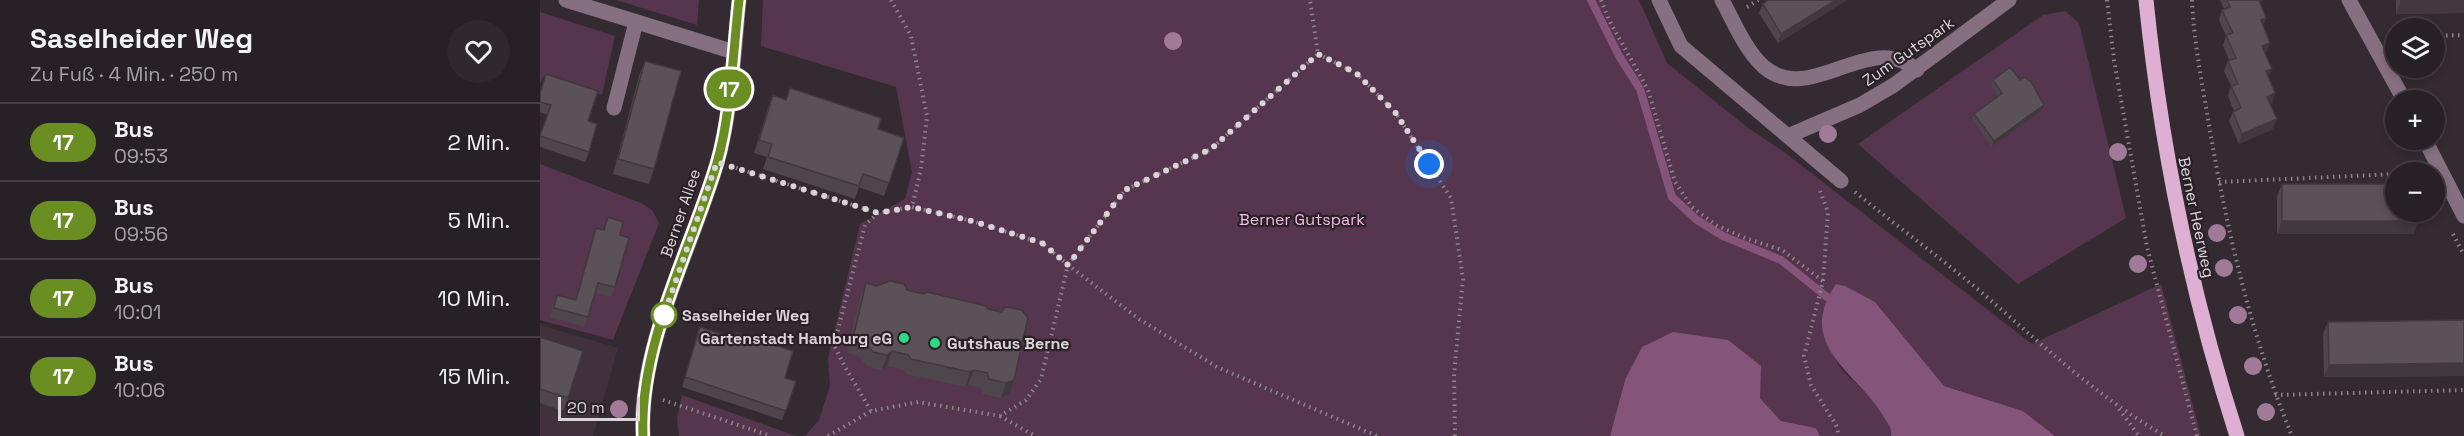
<!DOCTYPE html>
<html lang="de">
<head>
<meta charset="utf-8">
<style>
	body { margin:0; font-family:"Space Grotesk",sans-serif; background:#2f282e; color:#f1f3f6; height:100vh; display:flex; flex-direction:column; font-size:22px; white-space:nowrap }
	* { box-sizing:border-box; margin:0 }
	p { font-size:20px; color:#a4a3a7 }
	.icon { flex:none; width:33px; height:33px; fill:none; stroke:currentColor; stroke-width:2; stroke-linecap:round; stroke-linejoin:round }
	.map { position:relative; flex:1; overflow:hidden }
	.details { display:flex; flex-direction:column; background:#272026; width:540px }
	.details>* { flex:none }
	.badge { padding:0 12px; border-radius:20px; font-size:21px; line-height:39px }
	.controls { position:absolute; left:1845px; top:18px; display:grid; gap:12px }
	.controls a { display:grid; place-items:center; width:60px; height:60px; border-radius:50%; background:#272026; box-shadow:0 3px 9px #0003,0 0 0 2px #433e43; font-size:30px }
	.scale { position:absolute; left:18px; bottom:15px; width:82px; box-sizing:border-box; padding-left:6px; border:3px solid #dad4d8; border-top:0; font-size:16px; line-height:21px; white-space:nowrap; color:#dad4d8; -webkit-text-stroke:4px #2a2128; paint-order:stroke }
	.you { position:absolute; width:30px; height:30px; margin:-15px; border:4px solid #fff; border-radius:50%; background:#1a73e8; box-shadow:0 0 0 9px #1a73e833 }
	.map>.badge { position:absolute; translate:-50% -50%; box-shadow:0 0 0 3px #fff }
	.round { display:grid; place-items:center; flex:none; width:63px; height:63px; border-radius:32px; background:#2f282e }
	.summary { display:flex; align-items:center; justify-content:space-between; height:102px; padding:0 30px }
	h1 { font-size:28px; font-weight:700; line-height:45px }
	ul { padding:0; list-style:none }
	li { display:flex; align-items:center; gap:18px; height:78px; padding:0 30px; border-top:2px solid #433e43 }
	li div { flex:1 }
	li b { display:block; font-size:22px }
	li em { font-style:normal }
	li .badge { min-width:66px; font-weight:700; text-align:center }
	main { display:flex; flex:1; min-height:0 }
	.map>svg:first-child { display:block }
</style>
</head>
<body>
<main>
<section class="details">
<div class="summary"><div><h1>Saselheider Weg</h1><p>Zu Fuß · 4 Min. · 250 m</p></div><a class="round"><svg class="icon" aria-label="heart" viewBox="0 0 24 24"><path d="M12 20l-8-8c-3-5 5-10 8-4 3-6 11-1 8 4z"/></svg></a></div>
<ul>
<li><span class="badge" style="background:#6b8e23;color:#fff">17</span><div><b>Bus</b><p>09:53</p></div><em>2 Min.</em></li>
<li><span class="badge" style="background:#6b8e23;color:#fff">17</span><div><b>Bus</b><p>09:56</p></div><em>5 Min.</em></li>
<li><span class="badge" style="background:#6b8e23;color:#fff">17</span><div><b>Bus</b><p>10:01</p></div><em>10 Min.</em></li>
<li><span class="badge" style="background:#6b8e23;color:#fff">17</span><div><b>Bus</b><p>10:06</p></div><em>15 Min.</em></li>
</ul>
</section>
<div class="map">
<svg width="1924" height="436" viewBox="0 0 1924 436">
	<rect width="100%" height="100%" fill="#342b32"/>
	<path fill="#40313c" d="M0,325L78,348L53,436H0Z"/>
	<path fill="#56354e" d="M76,0H159L157,25Z
		M223,0H1099L1127,63L1207,127L1244,152L1492,344L1621,284L1661,436H1515L1483,411L1404,386L1335,302L1287,297C1285,307 1282,319 1283,329C1284,336 1296,361 1300,367C1313,384 1354,412 1351,436H1280L1276,428L1241,421L1220,398L1085,380L1070,436H265L279,420L290,386L288,358L320,224L365,199L372,172L356,87L221,46Z
		M1525,11L1539,23L1586,218L1478,284L1318,144L1503,15Z
		M0,12L75,36L62,95L4,75L0,84Z
		M0,164L101,203L112,210L119,223L73,340L0,320Z
		M142,395L256,436H139L137,418Z"/>
	<path fill="#85547a" d="M1296,284L1305,286L1335,302L1404,386L1483,411L1515,436H1351C1352,429 1349,425 1345,419C1320,373 1253,347 1296,284Z
		M1133,332L1188,340L1221,366L1220,398L1241,421L1276,428L1280,436H1070L1085,380L1102,347Z"/>
	<g fill="none" stroke-linecap="round" stroke-linejoin="round">
		<path stroke="#85547a" stroke-width="8" d="M1051,0L1079,56L1100,89L1132,197L1157,220L1183,236L1241,260L1287,297"/>
		<path stroke="#8e868c" stroke-width="4" stroke-dasharray="1.5 4.5" stroke-linecap="butt" d="M351,0L371,36L387,116L381,169L372,207
			M1061,0L1069,20L1108,90L1135,182L1152,207L1176,225L1205,238L1242,250L1283,281
			M1567,0L1574,60L1607,247L1657,436
			M1652,0C1654,44 1663,88 1670,131C1688,235 1712,338 1752,436
			M1207,7L1218,0
			M1894,36L1924,35
			M778,54L816,73L855,112L911,198L923,279L914,374L915,436
			M196,168L338,213
			M1679,182L1856,174
			M1280,191L1288,212L1283,281L1264,356L1271,385L1296,425L1299,436
			M1315,192C1359,228 1405,261 1448,298C1507,349 1557,396 1625,436
			M1913,234L1924,255
			M1735,395L1924,390
			M123,400L231,436
			M1579,409L1599,436
			M331,411L305,367L294,345L325,225L338,213L372,207L432,221L502,243L528,265L599,319L677,367L837,436
			M460,416L495,436
			M288,436L331,411L378,402L460,416L486,400L501,379L528,265L585,190L671,149L778,54L770,0"/>
		<path stroke="#866f80" stroke-width="15" d="M26,0L194,52
			M1119,0L1141,46L1301,181
			M1182,0C1194,22 1205,50 1224,67C1271,107 1329,29 1377,70
			M1809,0L1864,100
			M74,108L96,22
			M1248,136L1320,105L1354,85L1469,0
			M1885,140L1924,216
			M103,436C98,345 152,249 177,163C191,116 194,50 199,0"/>
		<path stroke="#dfafd3" stroke-width="15" d="M1606,0C1621,148 1651,294 1697,436"/>
	</g>
	<g fill="#a07a97">
		<circle cx="633" cy="41" r="9"/>
		<circle cx="1288" cy="134" r="9"/>
		<circle cx="1578" cy="152" r="9"/>
		<circle cx="1677" cy="233" r="9"/>
		<circle cx="1598" cy="264" r="9"/>
		<circle cx="1684" cy="268" r="9"/>
		<circle cx="1698" cy="315" r="9"/>
		<circle cx="1713" cy="366" r="9"/>
		<circle cx="79" cy="409" r="9"/>
		<circle cx="1726" cy="412" r="9"/>
	</g>
	<path fill="#4e464d" d="M1307,0L1238,43L1219,13L1223,4Z
		M1680,0H1722L1720,2L1726,18L1723,26L1727,52L1725,53L1729,78L1735,93L1732,103L1730,104L1733,129L1699,144L1689,121L1693,112L1694,111L1688,96L1691,86L1684,71L1688,61L1689,60L1683,45L1686,36L1679,20L1682,10L1684,9Z
		M1856,0H1924V13L1856,14Z
		M105,61L114,169L109,184L73,174L99,76Z
		M1453,80L1502,110L1452,147L1432,119L1434,114L1458,96L1451,85Z
		M250,88L338,129L364,138L344,196L319,187L315,199L223,169L227,157L214,153L228,108L233,95L246,100Z
		M0,92L48,121L49,152L45,162L0,147V137L8,115L0,112Z
		M1742,184L1874,234H1737V197Z
		M68,217L80,235L75,287L71,297L55,292L44,327L10,317L17,295L35,300L56,228L63,230Z
		M326,283L336,286L367,290L448,309L469,394L461,398L443,394L441,388L428,385L425,387L366,374L363,370L347,366L342,370L328,367L318,356L307,353L320,298Z
		M1924,320V376L1784,377L1783,334L1788,322Z
		M160,327L245,378L256,381L242,420L142,387Z
		M0,337L28,398L23,411L0,403Z"/>
	<path fill="#40393e" d="M1296,0H1307L1238,43L1241,34Z
		M1924,0V13L1856,14L1861,1Z
		M1726,18L1723,27L1721,20Z
		M1730,43L1727,52L1719,56L1722,46Z
		M1732,69L1728,78L1726,71Z
		M1735,93L1732,103L1724,107L1727,97Z
		M1504,105L1502,110L1452,147L1454,141Z
		M1737,119L1733,129L1699,144L1702,134Z
		M1742,221H1878L1874,234H1737Z
		M352,351L347,366L342,370L347,355Z
		M1924,363V376L1784,377L1789,365Z
		M434,370L428,385L425,387L430,372Z
		M474,380L469,394L461,398L466,383Z"/>
	<path fill="#5b5159" stroke="#40393e" stroke-width="1.5" d="M1228,0H1296L1241,34L1223,4Z
		M1687,0H1719L1726,18L1721,20L1730,43L1722,46L1732,69L1726,71L1735,93L1727,97L1737,119L1702,134L1693,112L1701,108L1691,86L1698,84L1688,61L1696,58L1686,35L1693,33L1682,10L1690,7Z
		M1861,0H1924L1861,1Z
		M105,61L141,71L114,169L78,159Z
		M1470,67L1480,80L1484,77L1491,82L1504,105L1454,141L1434,114L1462,93L1453,80Z
		M6,74L58,91L48,121L57,124L49,152L0,136L11,105L0,102V93Z
		M250,88L341,118L338,129L364,138L349,183L323,174L319,186L228,157L232,144L219,140L233,95L246,100Z
		M1742,184H1856V212H1878V221H1742Z
		M68,217L83,222L80,235L89,238L75,287L58,283L48,317L14,308L17,295L36,300L56,228L64,230Z
		M350,281L364,284L367,290L383,294L387,292L446,306L448,309L461,312L466,307L482,310L488,318L474,380L466,383L449,379L447,373L434,370L430,372L371,359L368,355L352,351L347,355L333,352L323,341L313,338L326,283L336,286Z
		M1924,320V363L1789,365L1788,322Z
		M160,327L194,338L196,333L253,351L245,378L256,381L246,411L145,377Z
		M0,337L43,351L28,398L0,389Z"/>
	<g fill="none" stroke-linecap="round" stroke-linejoin="round">
		<g stroke="#fff" stroke-width="14">
			<path id="line" d="M103,436C99,343 151,250 177,163C191,115 193,51 199,0"/>
		</g>
		<use href="#line" stroke="#6b8e23" stroke-width="9"/>
		<path stroke="#dad4d8" stroke-width="6" stroke-dasharray="0 10.8" d="M124,315L123,318L177,162L338,213L372,207L432,221L502,243L528,265L585,190L671,149L778,54L816,73L855,112L889,164"/>
	</g>
	<circle fill="#fff" stroke="#6b8e23" stroke-width="3" cx="124" cy="315" r="12"/>
	<g fill="#2fd883" stroke="#2a2128" stroke-width="2">
		<circle cx="364" cy="338" r="6"/>
		<circle cx="395" cy="343" r="6"/>
	</g>
	<g text-anchor="middle" stroke-width="4.5" stroke-linejoin="round" paint-order="stroke">
		<g font-size="16" fill="#dad4d8" stroke="#2a2128">
			<text transform="translate(1368 51) rotate(-35)" y="6">Zum Gutspark</text>
			<text transform="translate(140 213) rotate(-71)" y="6">Berner Allee</text>
			<text transform="translate(1657 217) rotate(78)" y="6">Berner Heerweg</text>
		</g>
		<g font-size="16" fill="#f8bbe9" stroke="#2a2128">
			<text x="762" y="225">Berner Gutspark</text>
		</g>
		<g font-size="16" font-weight="bold" fill="#dad4d8" stroke="#2a2128" text-anchor="start">
			<text x="142" y="321">Saselheider Weg</text>
		</g>
		<g font-size="16" font-weight="bold" fill="#dad4d8" stroke="#2a2128" text-anchor="end">
			<text x="352" y="344">Gartenstadt Hamburg eG</text>
			<text x="407" y="349" text-anchor="start">Gutshaus Berne</text>
		</g>
	</g>
</svg>
<div class="controls">
<a><svg class="icon" aria-label="layers" viewBox="0 0 24 24"><path d="M12 4l9 5-9 5-9-5zM3 14l9 5 9-5"/></svg></a>
<a>+</a>
<a>−</a>
</div>
<div class="scale">20 m</div>
<div class="you" style="left:889px;top:164px"></div>
<b class="badge" style="left:189px;top:89px;background:#6b8e23;color:#fff">17</b>
</div>
</main>
</body>
</html>
